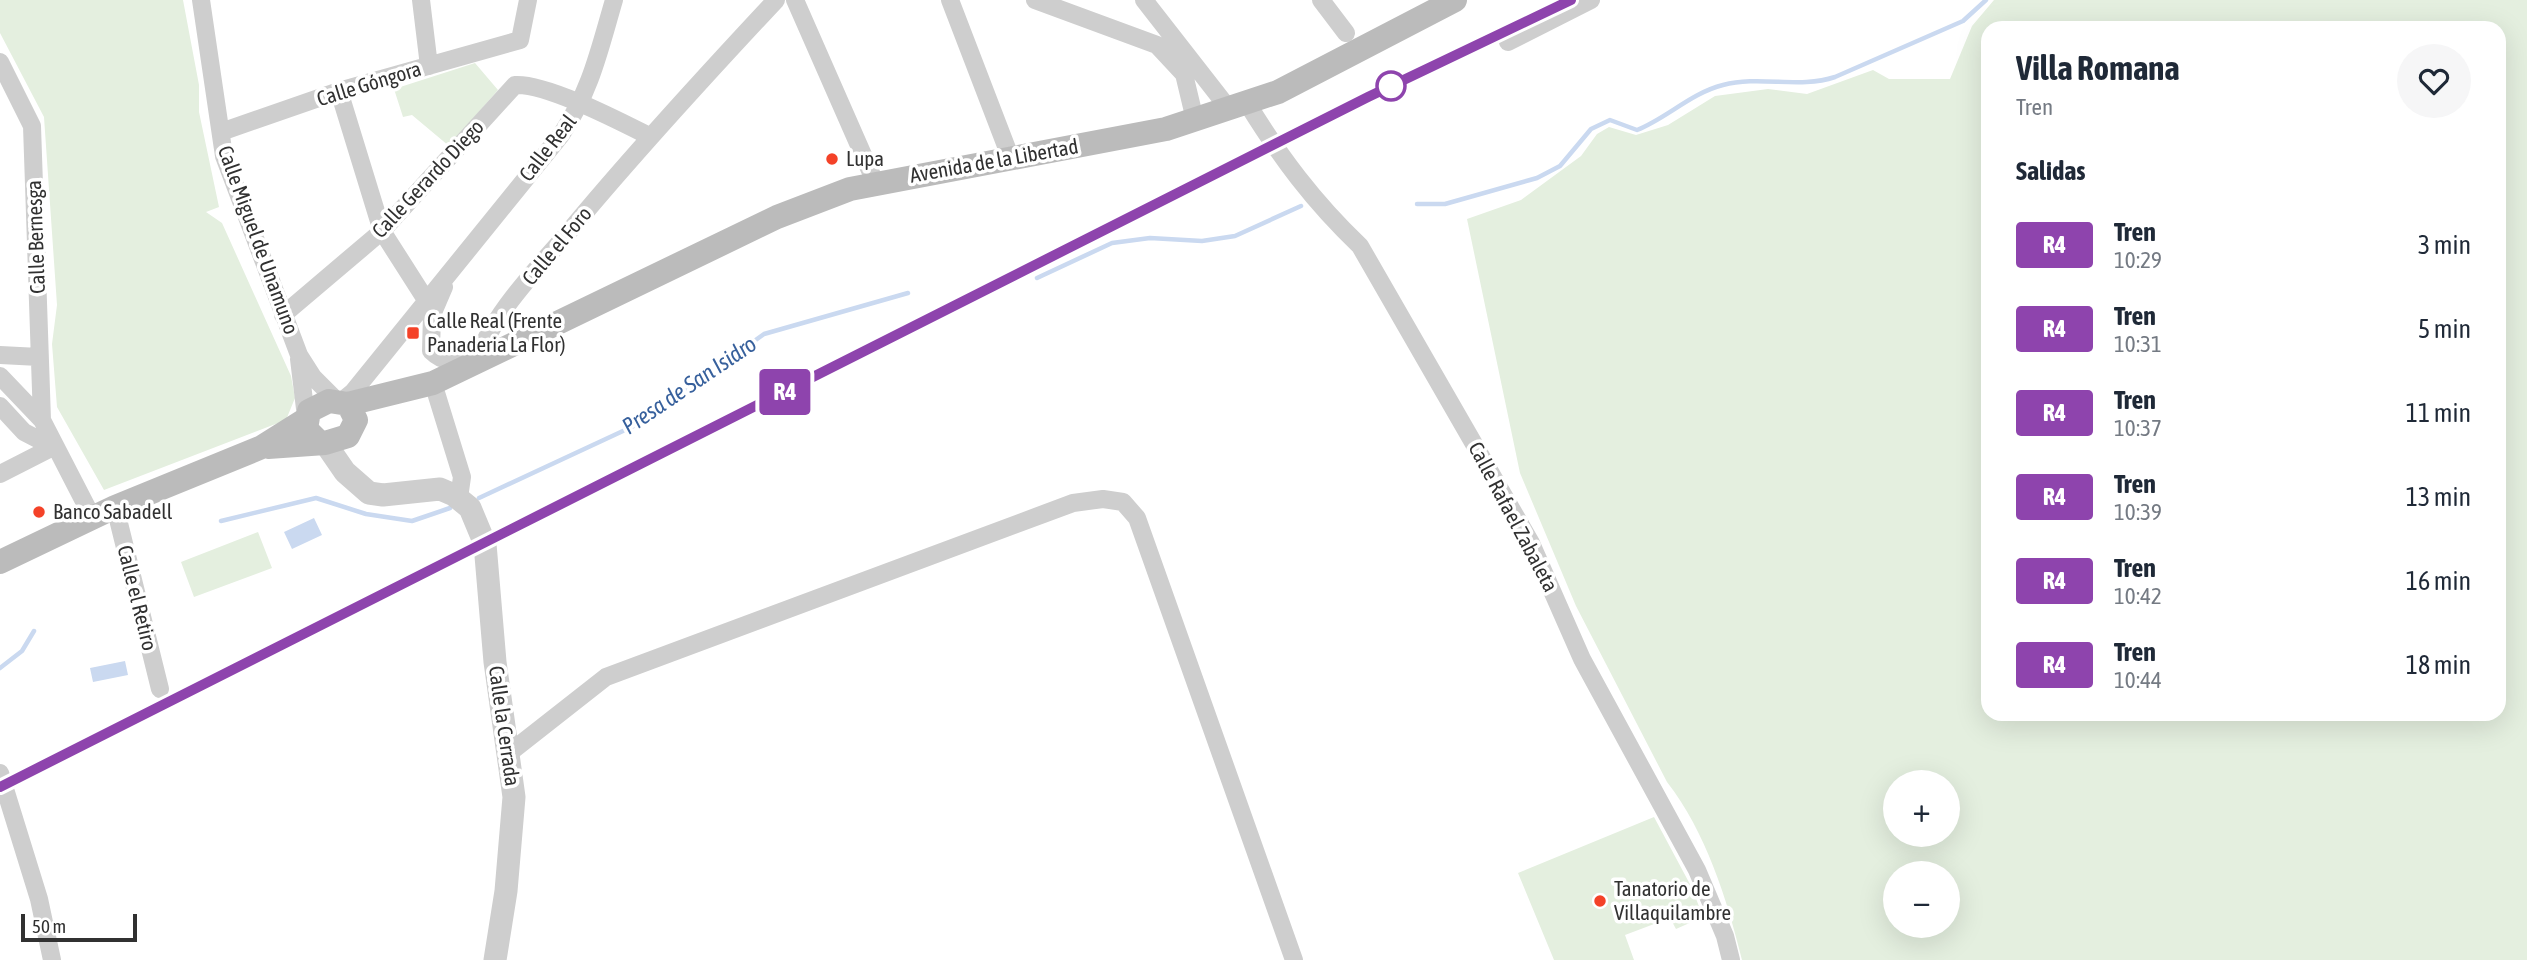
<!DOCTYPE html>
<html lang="es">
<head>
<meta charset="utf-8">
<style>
	body { margin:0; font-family:"Asap Condensed",sans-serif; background:#f6f6f7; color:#1f2937; height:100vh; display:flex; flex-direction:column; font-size:26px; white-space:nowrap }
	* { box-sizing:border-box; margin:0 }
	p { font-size:23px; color:#747a83 }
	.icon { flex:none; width:38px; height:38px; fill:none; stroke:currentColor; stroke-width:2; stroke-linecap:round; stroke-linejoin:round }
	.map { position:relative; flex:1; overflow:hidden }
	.sheet { position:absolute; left:1981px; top:21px; width:525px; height:700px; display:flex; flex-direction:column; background:#fff; border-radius:21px; box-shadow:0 7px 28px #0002 }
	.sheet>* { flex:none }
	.badge { padding:0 14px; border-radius:5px; font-size:24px; line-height:46px }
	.buttons { position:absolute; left:1883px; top:770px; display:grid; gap:14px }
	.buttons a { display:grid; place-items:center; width:77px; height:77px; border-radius:50%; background:#fff; box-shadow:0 7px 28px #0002; font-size:35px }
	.scale { position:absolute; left:21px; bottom:18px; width:116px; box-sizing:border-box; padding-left:7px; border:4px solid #313131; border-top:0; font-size:19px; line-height:24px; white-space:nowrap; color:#313131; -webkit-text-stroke:5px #fff; paint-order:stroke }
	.map>.badge { position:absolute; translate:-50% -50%; box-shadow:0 0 0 4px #fff }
	h2 { padding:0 35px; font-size:26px; line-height:63px }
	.round { display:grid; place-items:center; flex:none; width:74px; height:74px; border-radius:37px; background:#f6f6f7 }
	.summary { display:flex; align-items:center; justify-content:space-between; height:119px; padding:0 35px }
	h1 { font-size:33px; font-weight:700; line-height:52px }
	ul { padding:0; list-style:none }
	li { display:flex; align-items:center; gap:21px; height:84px; padding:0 35px }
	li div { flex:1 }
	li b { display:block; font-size:26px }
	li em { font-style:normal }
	li .badge { min-width:77px; font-weight:700; text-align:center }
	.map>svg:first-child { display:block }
</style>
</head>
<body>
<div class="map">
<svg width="2527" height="960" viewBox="0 0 2527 960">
	<rect width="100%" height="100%" fill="#fff"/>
	<path fill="#e4efdf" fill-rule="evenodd" d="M0,0H183L199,85V112L219,207L206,212L222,223L291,376L295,398L286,420L104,490L57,407L52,344L57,305L44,117L0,33Z
		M1994,0H2527V960H1742C1727,899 1706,832 1667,782L1576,606L1520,473L1467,219L1521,200L1581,156L1597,134L1609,127L1636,135L1668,125L1715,96L1768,89L1807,94L1873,70L1889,79H1950L1972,26ZM1988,28H2499V714H1988ZM1895,782H1948V835H1895ZM1895,873H1948V926H1895Z
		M475,63L498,90L449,146L412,115L403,117L394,89Z
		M258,532L272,568L194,597L181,562Z
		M1654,817L1692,888L1703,917L1676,929L1670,918L1625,935L1634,960H1554L1518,873Z"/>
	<path fill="#cad9f0" d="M314,518L322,535L292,549L284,532Z
		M125,661L128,675L93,682L90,668Z"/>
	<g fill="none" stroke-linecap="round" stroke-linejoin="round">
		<path stroke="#cad9f0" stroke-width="4.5" d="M1417,204H1445L1537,178L1560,166L1591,129L1610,120L1637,130C1667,118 1691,93 1723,85C1760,75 1799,89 1835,77L1963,21L1986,0
			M1037,278L1112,243L1150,238L1202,241L1235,236L1301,206
			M479,498L638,424L764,334L908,293
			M221,521L316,498L366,514L412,521L450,508
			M0,668L22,651L34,631"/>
		<path stroke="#cecece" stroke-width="18" d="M201,0L224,156L299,355L313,377L336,400
			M421,0L429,66
			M795,0L875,182
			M950,0L1011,159
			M1035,0L1157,45L1184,74L1195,120
			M1144,0L1229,109
			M1321,0L1346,33
			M1508,42L1591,0
			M0,62L32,126L42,420
			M339,91L382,231L426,300
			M1247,103C1281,158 1313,201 1360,246L1531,543L1582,659L1697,870L1725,936L1731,960
			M221,132L339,91L520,40L528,0
			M444,287L432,315L431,351C444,364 455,362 471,353
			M283,315L382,231L515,85C546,83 619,121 649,136
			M0,355L39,357
			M299,359L306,417
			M476,364C489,318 536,270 567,234C634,153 704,77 776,0
			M0,376L42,420L92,517
			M433,383L462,477L459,498
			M342,401L353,392L561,135C591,90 599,51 614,0
			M0,406L24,432L53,447
			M0,474L53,447
			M115,507L160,689
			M508,754L606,677L1073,503L1103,499L1123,502L1137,518L1294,960
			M0,773L39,899L52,960"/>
		<path stroke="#cecece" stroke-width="23" d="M325,443L345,472L369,493L383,495L440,489L454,495L470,508L485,544L495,662L514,797L506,891L495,960"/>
		<path stroke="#bbb" stroke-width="24" d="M348,404L433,383L777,217L850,189L1166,129L1278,92L1455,0
			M268,447L325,443L348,436L356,420L348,404L329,401L309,411L306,429L319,442
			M0,562L115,507L262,447L305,420"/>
		<g stroke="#868686" stroke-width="7">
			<path id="rail" d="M0,787L1392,85L1571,0"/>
		</g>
		<use href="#rail" stroke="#fff" stroke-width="4.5" stroke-dasharray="13" stroke-linecap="butt"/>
	</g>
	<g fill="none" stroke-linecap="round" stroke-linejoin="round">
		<g stroke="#fff" stroke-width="16">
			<path id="line" d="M0,787L1368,97L1571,0"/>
		</g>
		<use href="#line" stroke="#8e44ad" stroke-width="10"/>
	</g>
	<circle fill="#fff" stroke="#8e44ad" stroke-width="3.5" cx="1391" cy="86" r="14"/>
	<g fill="#f44228" stroke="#fff" stroke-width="2.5">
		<circle cx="832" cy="159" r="7"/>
		<rect x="406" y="326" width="14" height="14" rx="3.5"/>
		<circle cx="39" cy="512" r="7"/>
		<circle cx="1600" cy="901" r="7"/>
	</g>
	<g text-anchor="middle" stroke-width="7" stroke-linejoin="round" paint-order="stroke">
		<g font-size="21" fill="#313131" stroke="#fff">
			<text transform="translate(369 84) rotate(-17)" y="7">Calle Góngora</text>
			<text transform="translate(548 148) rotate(-52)" y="7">Calle Real</text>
			<text transform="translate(994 161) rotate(-10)" y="7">Avenida de la Libertad</text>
			<text transform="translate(428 179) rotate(-47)" y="7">Calle Gerardo Diego</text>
			<text transform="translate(36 237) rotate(-92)" y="7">Calle Bernesga</text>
			<text transform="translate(258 240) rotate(70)" y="7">Calle Miguel de Unamuno</text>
			<text transform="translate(557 246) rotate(-50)" y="7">Calle el Foro</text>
			<text transform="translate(1513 517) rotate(62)" y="7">Calle Rafael Zabaleta</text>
			<text transform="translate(137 598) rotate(76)" y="7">Calle el Retiro</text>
			<text transform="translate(504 726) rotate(82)" y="7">Calle la Cerrada</text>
		</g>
		<g font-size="21" fill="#313131" stroke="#fff" text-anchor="start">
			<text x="846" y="166">Lupa</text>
			<text x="427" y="328">Calle Real (Frente<tspan x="427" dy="24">Panaderia La Flor)</tspan></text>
			<text x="53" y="519">Banco Sabadell</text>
			<text x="1614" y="896">Tanatorio de<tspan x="1614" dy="24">Villaquilambre</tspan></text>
		</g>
		<g font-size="23" font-style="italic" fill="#37609c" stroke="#fff">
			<text transform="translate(689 385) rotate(-34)" y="8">Presa de San Isidro</text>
		</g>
	</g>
</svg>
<div class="buttons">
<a>+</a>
<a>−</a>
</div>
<div class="scale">50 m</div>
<b class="badge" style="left:785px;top:392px;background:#8e44ad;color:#fff">R4</b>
<section class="sheet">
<div class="summary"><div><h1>Villa Romana</h1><p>Tren</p></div><a class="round"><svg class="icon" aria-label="heart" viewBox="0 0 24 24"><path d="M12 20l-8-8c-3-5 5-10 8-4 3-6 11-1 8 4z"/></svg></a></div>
<h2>Salidas</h2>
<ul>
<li><span class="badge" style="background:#8e44ad;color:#fff">R4</span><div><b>Tren</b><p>10:29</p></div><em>3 min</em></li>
<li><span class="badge" style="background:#8e44ad;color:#fff">R4</span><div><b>Tren</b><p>10:31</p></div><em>5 min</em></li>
<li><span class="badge" style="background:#8e44ad;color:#fff">R4</span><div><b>Tren</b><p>10:37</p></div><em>11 min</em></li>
<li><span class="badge" style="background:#8e44ad;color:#fff">R4</span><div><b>Tren</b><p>10:39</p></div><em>13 min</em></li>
<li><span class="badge" style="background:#8e44ad;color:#fff">R4</span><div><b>Tren</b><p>10:42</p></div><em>16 min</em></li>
<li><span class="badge" style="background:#8e44ad;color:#fff">R4</span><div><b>Tren</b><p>10:44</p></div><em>18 min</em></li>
</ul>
</section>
</div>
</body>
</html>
